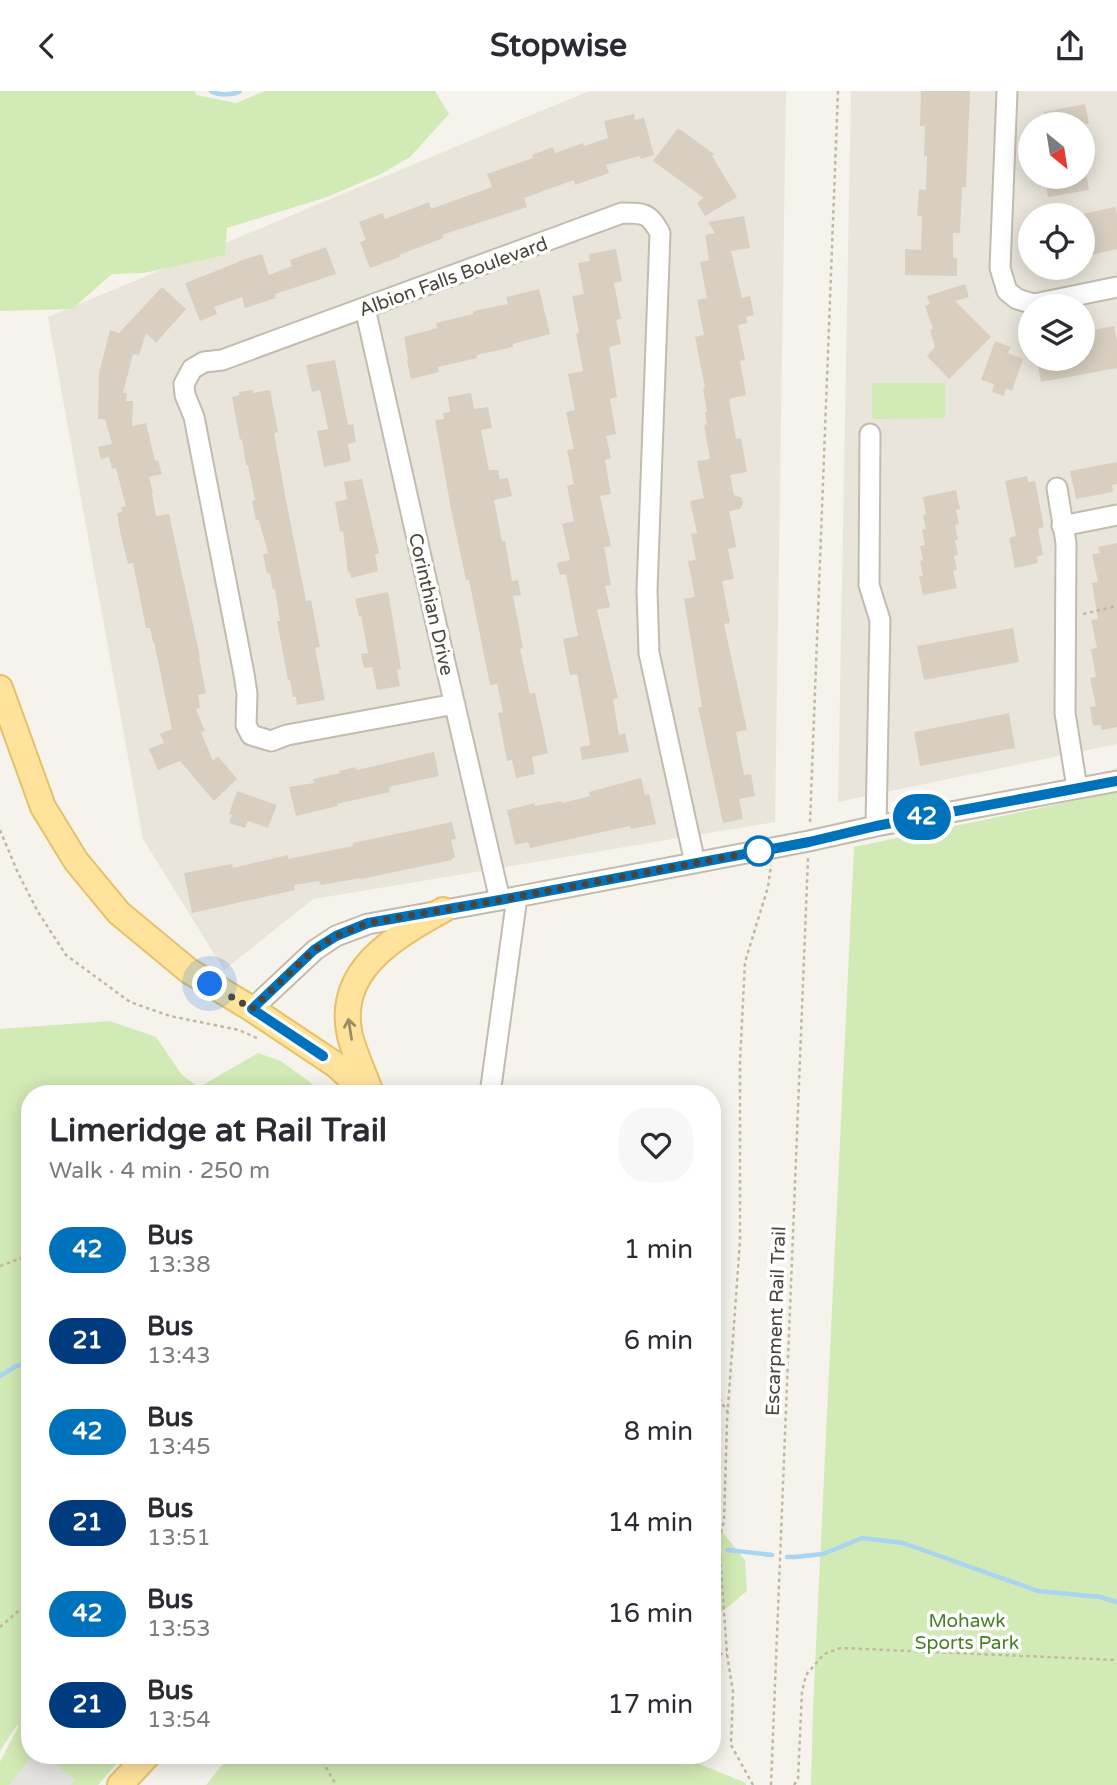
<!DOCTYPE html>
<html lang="en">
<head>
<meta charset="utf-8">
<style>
	body { margin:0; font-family:"Varela Round",sans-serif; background:#f7f7f7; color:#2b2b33; height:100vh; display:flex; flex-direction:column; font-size:26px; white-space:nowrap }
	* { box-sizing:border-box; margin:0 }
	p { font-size:23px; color:#7c7c81 }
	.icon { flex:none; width:38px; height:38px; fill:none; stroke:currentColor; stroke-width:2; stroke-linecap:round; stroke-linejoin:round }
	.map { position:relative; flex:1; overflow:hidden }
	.drawer { position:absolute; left:21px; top:994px; width:700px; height:679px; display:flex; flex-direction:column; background:#fff; border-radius:28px; box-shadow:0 4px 18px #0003 }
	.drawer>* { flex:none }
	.badge { padding:0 14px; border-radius:23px; font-size:24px; line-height:46px }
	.needle { width:46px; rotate:150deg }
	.controls { position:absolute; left:1018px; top:21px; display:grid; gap:14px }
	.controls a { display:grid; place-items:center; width:77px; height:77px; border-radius:50%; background:#fff; box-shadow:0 4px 18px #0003; font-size:35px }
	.you { position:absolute; width:35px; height:35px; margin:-18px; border:5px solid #fff; border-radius:50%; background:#1a73e8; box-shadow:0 0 0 10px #1a73e833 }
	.map>.badge { position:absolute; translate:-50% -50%; box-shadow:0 0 0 4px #fff }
	.round { display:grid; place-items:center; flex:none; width:74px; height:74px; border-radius:28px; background:#f7f7f7 }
	.head { display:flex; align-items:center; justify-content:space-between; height:119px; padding:0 28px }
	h1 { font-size:33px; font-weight:700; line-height:52px }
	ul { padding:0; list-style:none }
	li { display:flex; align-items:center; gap:21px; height:91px; padding:0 28px }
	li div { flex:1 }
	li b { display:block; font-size:26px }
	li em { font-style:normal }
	li .badge { min-width:77px; font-weight:700; text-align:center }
	header { display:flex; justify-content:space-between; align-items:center; height:91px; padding:0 28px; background:#fff; font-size:32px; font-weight:700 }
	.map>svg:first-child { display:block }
</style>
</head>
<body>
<header><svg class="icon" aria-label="back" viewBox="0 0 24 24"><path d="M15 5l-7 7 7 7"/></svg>Stopwise<svg class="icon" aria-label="share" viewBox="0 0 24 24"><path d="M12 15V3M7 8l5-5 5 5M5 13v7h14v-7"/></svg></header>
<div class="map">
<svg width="1117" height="1694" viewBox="0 0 1117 1694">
	<rect width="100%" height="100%" fill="#f6f3ec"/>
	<path fill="#eae5da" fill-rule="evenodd" d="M589,0H786L775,731L313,808L224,879L143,748L48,226Z
		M851,0H1117V653L838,711ZM1031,33H1083V86H1031ZM1031,124H1083V177H1031ZM1031,215H1083V268H1031Z"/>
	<path fill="#d2eab5" d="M0,0H195L196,4L236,12L265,0H435L449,23L410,66L381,83L327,106L227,137L225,164L144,182L112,183L72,218L0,220Z
		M872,292H945V327L872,328Z
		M1117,701V1694H811L813,1617L854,756Z
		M110,930L156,946L182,984L199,996L258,962L281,970L326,1003H30V1664H124L98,1694H0V1671L19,1634H17L0,1660V938Z
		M712,1428L745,1469L747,1500L712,1529Z
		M230,1664H687L685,1667L746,1692V1694H206Z"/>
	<path fill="#e5e3e0" d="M33,1664H45L75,1689L71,1694H9Z"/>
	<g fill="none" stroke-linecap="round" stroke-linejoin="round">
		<path stroke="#a9d4f2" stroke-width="4.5" d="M211,0C219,5 233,4 240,0
			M0,1285L16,1275L30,1272
			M712,1457L717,1458
			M728,1459L772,1464
			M787,1466H795L823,1463L862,1447L903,1452L1038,1500L1100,1506L1117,1511"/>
	</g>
	<path fill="#d8cfc1" d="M921,0H970L966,96H962L960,142H953V167H957V185L905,184V158L921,159L922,125H917L919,98L926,99L927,65H924L925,35H920Z
		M1085,13L1089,33H1046L1044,21Z
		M634,23L635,29L644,27L654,64L641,68L640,65L606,74L609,82L575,94L574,89L524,107L527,116L442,144L443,147L399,164L400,166L370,177L360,151L366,149L359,131L383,122L385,128L429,111L431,118L492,96L487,83L533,67L532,64L553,56L555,62L583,52L584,55L608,47L604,30Z
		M678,37L714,63L712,65L737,106L705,125L697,112L704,107L653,70Z
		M1045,86H1087L1089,99L1048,106Z
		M1115,116L1117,123V158L1083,166V123Z
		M744,125L750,157L731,160L742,207L750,205L754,224L746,226L747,232L738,234L745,269L740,270L746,304L729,308L736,348L741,347L747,381L730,384L734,404L742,407L743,413L740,418L729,420L736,454V456L728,458L734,488L722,490L730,532L724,533L747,639L736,641L744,684L751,683L755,705L739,708L743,728L723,732L698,616H702L684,508L695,506L688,470L696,469L691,443L697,442L690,410L704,407L697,370L710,368L704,334L707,333L705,321H707L703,297H705L695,246L704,244L697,209L707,207L700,171L709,169L705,144L715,142L708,131Z
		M326,156L336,183L275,203L276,207L245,217L242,206L214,216L217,223L200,230L185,192L239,171V170L262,163L269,184L292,175L290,169Z
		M616,158L622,190L614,192L621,228L616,229L621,253L609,256L617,306L610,308L616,343L606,345L611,367L605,369L611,403L600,405L611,455L604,456L611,494L605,495L610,516L597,519L618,607L613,608L619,644L625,642L629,661L582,669L580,656L590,654L588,640L577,583L570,584L563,548L578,545L566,483L560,484L557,472L570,469L562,433L574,430L567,395L574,393L567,359L574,358L566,321L575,319L568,283L583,280L576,243L579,242L572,205L584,203L578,172L590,170L589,163Z
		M965,193L969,206L955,210L991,246L949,288L927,265L935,256L930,239L933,238L925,215L930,213L927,205Z
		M162,196L186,218L156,252L146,242L139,264L133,263L123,302H127L126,310H133L132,335L146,332L155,370L158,369L162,383L149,386L153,402H152L156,425L169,423L200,566L199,567L206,602L198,604L200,617L196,618L205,640L201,641L213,670L218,665L237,688L214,710L180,670L158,679L149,658L164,652L160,643L172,638L154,551H153L150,537H146L133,472L128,473L120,440L117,422L122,421L121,416L126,415L116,377L112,378L109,366L101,368L98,356L112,353L105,328H98L99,282L110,239L119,242Z
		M539,198L550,243L513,253V256L477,264V267L438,276L439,281L411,288L407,270L408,269L404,246L437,237L436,232L473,223V220L508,213L506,206Z
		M1114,235L1117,250V277L1041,291L1037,268H1083V241Z
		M995,250L1011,256L1008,262L1023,268L1012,300L1006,297L1004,305L992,301L994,293L981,289Z
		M335,269L348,334L353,333L356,351L348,353L351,370L324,376L317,340L328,338L320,299L312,301L306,274Z
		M253,299V302L270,299L278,341L274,342L285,404L306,510L311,509L320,556L315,557L325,609L297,614L296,606H293L290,589H288L277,530H280L275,498L273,499L270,482L267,483L263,463L268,462L259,429H256L252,410L255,409L248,374H246L242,348L240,349L232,306L239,304V301Z
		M471,302L474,318L488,316L492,337L481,339L489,379H498L500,388L508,387L512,405L494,409L502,450H505L512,490L518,489L521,504L513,505L523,557L520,558L530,603L535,602L548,662L532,666L535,683L516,687L512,669L507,670L498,622L503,621L497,593L490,594L469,489H466L451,418L435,329L444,328L443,322L450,321L448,306Z
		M1117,371V393L1112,394L1113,401L1076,408L1070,380Z
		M1027,385L1028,391L1035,390L1044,436L1038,438L1043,464L1037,465L1038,472L1015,477L1009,447L1016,445L1005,390Z
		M362,388L379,462L375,463L378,480L351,487L350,481L348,482L343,440L340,441L335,411L347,408L344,391Z
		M956,399L960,418L956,419L959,433L955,434L958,449H955L958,464L954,465L957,479L953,480L957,497L923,504L919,485H923L920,470L923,469L920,455L925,454L922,439L926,438L923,424L926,423L923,406Z
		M1117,452V636L1102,639L1101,634L1093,635L1090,616L1096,615L1090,587L1096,586L1091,558L1097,557L1091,529L1098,528L1092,492L1098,491L1092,463L1100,462L1098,456Z
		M388,501L401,578L397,579L400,595L377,599L372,576L364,577L361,563L368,562L361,524L359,525L355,508Z
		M1013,537L1019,571L924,589L917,555Z
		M1009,622L1015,657L920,675L914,641Z
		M434,661L439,685L389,696L390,701L337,713L338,715L296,725L289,696L314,692L313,688L340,682L339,680L356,676L357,679Z
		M641,687L645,704L649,703L656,733L631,738L630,735L530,757L528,751L515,754L507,719L535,712V715L562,710V712L590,705L589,701Z
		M237,700L277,714L268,737L248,730L245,737L229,732L232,724L229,723Z
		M452,731L456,748L451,749L455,767H452V769L361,788V787L321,794L319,790L294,794L295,799L192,822L184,782L232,773L233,777L288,764V768L353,755V752Z"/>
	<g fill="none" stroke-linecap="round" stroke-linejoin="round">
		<g stroke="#c2bbae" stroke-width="23">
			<path id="minor" d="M1007,0L1000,177L1007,200L1017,208L1034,213L1117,196
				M365,217L440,550L500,809
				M870,343L869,494L880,529L876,735
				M1057,397L1066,452L1065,622L1077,697
				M1062,435L1117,424
				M455,613L287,644L271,650L251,644L246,634L247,603L244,583L194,326L185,304L184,293L192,278L204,271L222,269L622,122C645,122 649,122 660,142L647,500L649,562L695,772
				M252,918L315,859L336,845L368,833L500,809L809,750L876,735L1117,690
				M490,1003L517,806"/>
		</g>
		<g stroke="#e6c16a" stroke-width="28">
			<path id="major" d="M0,597L43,716L76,770L119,822L189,880L252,918L336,974L367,1003
				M371,1002C365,984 355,965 350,945C335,880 394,846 443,819
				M120,1694L148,1664"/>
		</g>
		<path stroke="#c4b79f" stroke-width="2.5" stroke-dasharray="3.5 3.5" stroke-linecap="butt" d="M1083,523L1117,515
			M810,731L838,0
			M0,739L18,782L38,821L66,864L130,911L170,925L239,939L259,948
			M0,1175L30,1164
			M712,1295L728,1322
			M0,1536L30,1510
			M712,1563H727
			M319,1664L336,1694
			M753,1694L731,1654L733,1601L727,1563L719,1449L724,1430L727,1330L740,1150V970L745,871L768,796L771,774
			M771,1694L808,767
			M794,1694L798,1688L802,1601L806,1584L824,1563L841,1557L1117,1569"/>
		<use href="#minor" stroke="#fff" stroke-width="19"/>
		<use href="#major" stroke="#ffe39c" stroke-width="24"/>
	</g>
	<defs><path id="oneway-shaft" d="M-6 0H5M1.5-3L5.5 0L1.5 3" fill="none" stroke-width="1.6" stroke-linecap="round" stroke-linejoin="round" transform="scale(1.75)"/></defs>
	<use stroke="#9c8c66" href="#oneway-shaft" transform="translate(350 938) rotate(-99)"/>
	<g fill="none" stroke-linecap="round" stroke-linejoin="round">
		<g stroke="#fff" stroke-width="16">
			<path id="line" d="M323,965L252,918L314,859L336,845L368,832L500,809L809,751L876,735L1117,690"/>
		</g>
		<use href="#line" stroke="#0072bc" stroke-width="10"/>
		<path stroke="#4b4439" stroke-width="7" stroke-dasharray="0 12.6" d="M210,893L252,918L314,859L336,845L368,832L500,809L759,760"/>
	</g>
	<circle fill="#fff" stroke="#0072bc" stroke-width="3.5" cx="759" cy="760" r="14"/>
	<g text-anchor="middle" stroke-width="7" stroke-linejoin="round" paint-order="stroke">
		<g font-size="19" fill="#4b4439" stroke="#fff">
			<text transform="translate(453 185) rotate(-20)" y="7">Albion Falls Boulevard</text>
			<text transform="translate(432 513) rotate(77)" y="7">Corinthian Drive</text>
			<text transform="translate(775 1230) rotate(-88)" y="7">Escarpment Rail Trail</text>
		</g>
		<g font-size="19" fill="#4a7f2a" stroke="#fff">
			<text x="967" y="1536">Mohawk<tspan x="967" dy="22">Sports Park</tspan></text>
		</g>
	</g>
</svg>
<div class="controls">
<a><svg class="needle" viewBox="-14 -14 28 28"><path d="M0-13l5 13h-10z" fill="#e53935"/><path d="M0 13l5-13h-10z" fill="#7c7c81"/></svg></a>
<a><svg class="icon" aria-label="locate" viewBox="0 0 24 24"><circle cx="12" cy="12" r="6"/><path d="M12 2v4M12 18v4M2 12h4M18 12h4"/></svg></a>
<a><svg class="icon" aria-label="layers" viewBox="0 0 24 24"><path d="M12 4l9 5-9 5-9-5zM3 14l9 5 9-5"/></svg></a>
</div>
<div class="you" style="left:210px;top:893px"></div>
<b class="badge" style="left:922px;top:726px;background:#0072bc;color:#fff">42</b>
<section class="drawer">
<div class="head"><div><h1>Limeridge at Rail Trail</h1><p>Walk · 4 min · 250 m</p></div><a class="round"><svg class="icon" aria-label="heart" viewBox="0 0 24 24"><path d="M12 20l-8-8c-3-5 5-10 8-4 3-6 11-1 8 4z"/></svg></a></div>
<ul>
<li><span class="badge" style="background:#0072bc;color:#fff">42</span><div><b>Bus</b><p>13:38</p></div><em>1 min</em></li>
<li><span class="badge" style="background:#003b80;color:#fff">21</span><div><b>Bus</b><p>13:43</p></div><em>6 min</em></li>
<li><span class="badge" style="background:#0072bc;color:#fff">42</span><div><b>Bus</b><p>13:45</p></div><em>8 min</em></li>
<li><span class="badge" style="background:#003b80;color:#fff">21</span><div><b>Bus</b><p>13:51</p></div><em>14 min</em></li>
<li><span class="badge" style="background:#0072bc;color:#fff">42</span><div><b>Bus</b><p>13:53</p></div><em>16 min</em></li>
<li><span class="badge" style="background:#003b80;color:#fff">21</span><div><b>Bus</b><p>13:54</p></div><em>17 min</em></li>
</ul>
</section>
</div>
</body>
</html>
